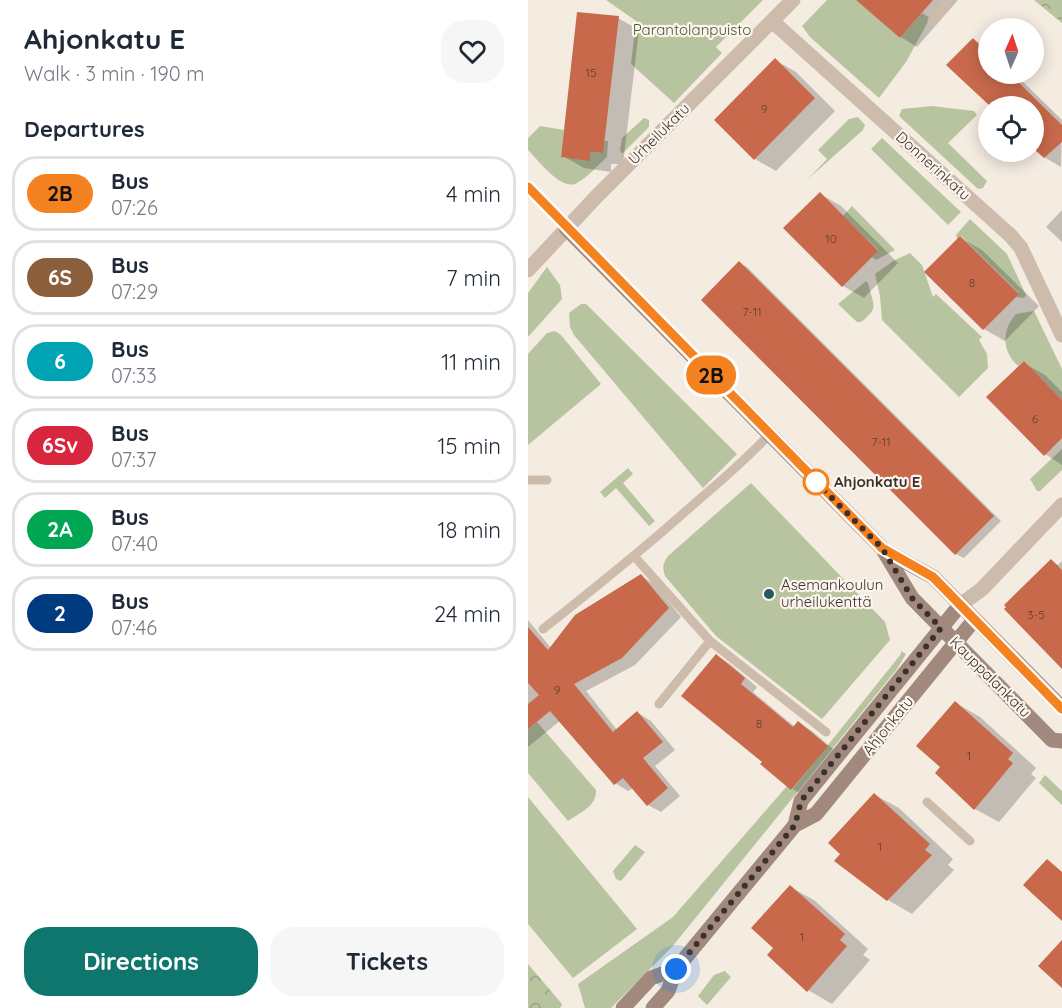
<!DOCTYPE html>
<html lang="en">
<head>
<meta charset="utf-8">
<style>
	body { margin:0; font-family:Quicksand,sans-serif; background:#f6f6f7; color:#1f2937; height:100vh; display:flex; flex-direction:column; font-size:22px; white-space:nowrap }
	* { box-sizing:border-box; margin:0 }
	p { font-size:20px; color:#747a83 }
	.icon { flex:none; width:33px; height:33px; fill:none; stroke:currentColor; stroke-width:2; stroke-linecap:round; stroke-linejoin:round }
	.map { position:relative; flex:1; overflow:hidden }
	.drawer { display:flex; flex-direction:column; background:#fff; width:528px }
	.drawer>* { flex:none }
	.badge { padding:0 12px; border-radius:20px; font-size:21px; line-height:39px }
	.needle { width:39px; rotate:3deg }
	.fabs { position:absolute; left:450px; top:18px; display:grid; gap:12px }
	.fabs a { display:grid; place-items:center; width:66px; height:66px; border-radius:50%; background:#fff; box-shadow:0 3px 15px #0003; font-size:30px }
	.you { position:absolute; width:30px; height:30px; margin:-15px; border:4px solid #fff; border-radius:50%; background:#1a73e8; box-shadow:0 0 0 9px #1a73e833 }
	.map>.badge { position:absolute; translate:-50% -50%; box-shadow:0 0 0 3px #fff }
	h2 { padding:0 24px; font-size:22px; line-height:54px }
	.round { display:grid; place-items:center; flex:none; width:63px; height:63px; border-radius:24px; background:#f6f6f7 }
	.head { display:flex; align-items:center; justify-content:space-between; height:102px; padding:0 24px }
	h1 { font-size:28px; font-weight:800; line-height:45px }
	.primary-button { display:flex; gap:12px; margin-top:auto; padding:12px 24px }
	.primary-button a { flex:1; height:69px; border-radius:24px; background:#0f766e; color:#fff; font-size:24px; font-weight:800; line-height:69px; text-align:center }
	.primary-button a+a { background:#f6f6f7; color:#1f2937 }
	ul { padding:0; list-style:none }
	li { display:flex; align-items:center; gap:18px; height:75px; margin:0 12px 9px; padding:0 12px; border:3px solid #e0e1e3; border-radius:24px }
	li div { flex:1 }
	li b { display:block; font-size:22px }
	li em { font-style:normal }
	li .badge { min-width:66px; font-weight:700; text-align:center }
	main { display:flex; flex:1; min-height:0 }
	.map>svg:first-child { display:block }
</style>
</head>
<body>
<main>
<section class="drawer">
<div class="head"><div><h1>Ahjonkatu E</h1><p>Walk · 3 min · 190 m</p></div><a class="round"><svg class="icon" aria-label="heart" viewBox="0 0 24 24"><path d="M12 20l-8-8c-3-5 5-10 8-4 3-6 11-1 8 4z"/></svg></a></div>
<h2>Departures</h2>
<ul>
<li><span class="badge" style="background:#f58220;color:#111">2B</span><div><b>Bus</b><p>07:26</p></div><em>4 min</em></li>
<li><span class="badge" style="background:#8b5e3c;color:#fff">6S</span><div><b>Bus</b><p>07:29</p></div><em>7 min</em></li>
<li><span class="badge" style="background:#00a3b4;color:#fff">6</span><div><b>Bus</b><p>07:33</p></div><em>11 min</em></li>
<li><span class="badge" style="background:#d7263d;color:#fff">6Sv</span><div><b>Bus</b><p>07:37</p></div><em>15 min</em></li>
<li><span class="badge" style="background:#00a651;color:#fff">2A</span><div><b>Bus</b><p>07:40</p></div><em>18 min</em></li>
<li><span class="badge" style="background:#003b80;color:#fff">2</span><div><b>Bus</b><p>07:46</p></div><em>24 min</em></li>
</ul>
<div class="primary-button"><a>Directions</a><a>Tickets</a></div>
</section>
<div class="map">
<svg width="534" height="1008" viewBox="0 0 534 1008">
	<defs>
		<pattern id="forest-crowns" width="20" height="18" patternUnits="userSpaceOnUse" patternTransform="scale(1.5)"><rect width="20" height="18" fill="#b8c4a0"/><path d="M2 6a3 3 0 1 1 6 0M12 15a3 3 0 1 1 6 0" fill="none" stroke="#97a083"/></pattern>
	</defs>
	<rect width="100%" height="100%" fill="#f4ebe1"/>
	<path fill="#b8c4a0" d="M78,0H235L188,47L194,53L146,103L103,64L108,21Z
		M299,0H330L372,38L394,13L402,18L378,62L351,98L282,37L274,26Z
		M404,106L446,111L449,115L420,143L459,181L455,188L450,189L371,116L374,109Z
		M330,117L337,125L335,130L280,179L299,159L290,150L321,119Z
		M116,118L121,120V127L94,154L92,150L94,138Z
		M12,126L36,130L33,157L62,160V152L74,153L76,141H80L79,157C69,166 60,177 49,183C34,192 10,160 0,150V138Z
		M354,138L433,212L420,225L343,149Z
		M324,206L367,250L348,260L344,257L350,250L315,216Z
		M442,219L479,254L498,295L496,298L488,297L491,293L433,236L429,239L428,235Z
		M382,253L394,265L405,297L408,294L454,337L451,340L459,354L460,368L431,397L354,320L352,296L347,274L365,261Z
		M19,267L32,285L34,299L0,337V293Z
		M338,281L340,283C345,305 352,307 333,322H329L310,304Z
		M53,304H58L209,454L175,488L46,335L42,327L41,313Z
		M506,311L534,369V400L496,361L490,366C474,351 473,331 488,314Z
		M27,331L33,335L73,384L0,445V354L19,333Z
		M534,449V470L512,491H509L502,479Z
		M100,468L105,474L95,483L127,521L121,526L88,488L77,498L72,492Z
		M223,483L357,622L362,640L294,719L188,636L137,576C134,567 135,563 140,556Z
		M373,651L378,654L369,669L144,947L83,1008H57L50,984L145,917L259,786L264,790L373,654Z
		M9,722L68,790C69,806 52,813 40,821L0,773V729Z
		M517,775L534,791V805L511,783Z
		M0,797L109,929L45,978L0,924Z
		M107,845L117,852L93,881L88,879L85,871Z
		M197,971L203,977L179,1005L170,996L186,975Z"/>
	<path fill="url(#forest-crowns)" d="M506,0H534V23Z
		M0,964L34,1004L32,1008H0Z"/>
	<path fill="#0003" d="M332,0H430L389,47L373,37Z
		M90,18L111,30L95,164H83V172L56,168L35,156Z
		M445,40L460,48V74H487L534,120L533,167L516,157L506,147V106H464L420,65Z
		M247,60L268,72L307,111L248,171L227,159Z
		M292,194L313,206L370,263L336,298L315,286Z
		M534,210V242L518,227Z
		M433,238L454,250L511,306L477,341L456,329Z
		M212,263L219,267L473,521L436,558L428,554Z
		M496,363L517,375L534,392V465L517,454Z
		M523,561L530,565L534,561V667Z
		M113,576L126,584L153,617L107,665L58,691L89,730L110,713L123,721L147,750L127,766L152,796L133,812L120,805L105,788L100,791L87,783L33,720L0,747V620L23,648Z
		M189,656L202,664L229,687L225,692L267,727L271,723L284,731L312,755L277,796L264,789L234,764L236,761Z
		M428,703L452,717L508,768L503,774L508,778L471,822L447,809L414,767Z
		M347,795L371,808L425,859L420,865L426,870L384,914L360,900L308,861L314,853Z
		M262,887L286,900L340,949L335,955L342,960L304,1004L280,990Z"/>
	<path fill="#c8694b" d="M328,0H405L372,38Z
		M49,12L91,16L75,153L62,152V161L33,157Z
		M445,38L460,53V74H482L534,125V142L516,158L506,149V106H462L418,65Z
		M247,58L287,98L226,160L186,120Z
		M292,192L350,251L314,287L255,228Z
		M432,236L491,294L455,330L396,272Z
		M211,261L466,516L427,555L173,300Z
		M496,361L534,400V438L516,456L458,397Z
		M523,559L534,570V669L476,609L478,607L476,605Z
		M113,574L141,608L94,658L46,684L85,732L109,711L135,742L115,758L140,788L119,806L95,778L86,785L22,711L0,729V704L11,695L0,683V627L20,650L47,615Z
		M188,654L217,678L213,684L265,727L270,721L300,746L263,790L232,764L234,762L153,696Z
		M427,701L485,753L480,759L485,763L446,810L407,773L412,767L388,746Z
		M346,793L402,844L397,850L404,855L359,901L306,861L312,854L300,843Z
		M519,859L534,872V921L495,885Z
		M262,885L317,934L312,940L319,946L279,992L239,955L245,948L223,928Z
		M534,940V988L510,966Z"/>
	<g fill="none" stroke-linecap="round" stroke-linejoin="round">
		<path stroke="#cdbbac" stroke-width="9" d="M404,21L420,0
			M0,480H19
			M106,556L182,641L131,704
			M15,629C67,588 118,547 167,503C193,481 218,459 241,435
			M182,641L298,732
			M399,802L442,841"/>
		<path stroke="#cdbbac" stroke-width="15" d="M244,21L483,236L493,248L534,335
			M0,270L68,197L265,0
			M432,605L454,589L534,505"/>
		<path stroke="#a18a7d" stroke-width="15" d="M38,228L354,548L384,598L524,740L534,741
			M356,550L405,577L534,708
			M267,825L273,801L432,605
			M95,1008L123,978L148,969
			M125,1008L140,991L148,969L267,825L288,814L446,620"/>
	</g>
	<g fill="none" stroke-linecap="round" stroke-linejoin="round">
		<g stroke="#fff" stroke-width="14">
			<path id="line" d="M0,187L354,548L405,577L534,709"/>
		</g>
		<use href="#line" stroke="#f58220" stroke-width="9"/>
		<path stroke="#3b302b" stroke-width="6" stroke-dasharray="0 10.8" d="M148,969L267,825L273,801L413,628L384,598L354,548L288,482"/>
	</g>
	<circle fill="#fff" stroke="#f58220" stroke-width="3" cx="288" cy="482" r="12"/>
	<circle fill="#1f5a5e" stroke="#fbf5ee" stroke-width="2" cx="241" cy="594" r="6"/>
	<g text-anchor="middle" stroke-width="4.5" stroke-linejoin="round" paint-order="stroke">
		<g font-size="12" fill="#5e3e33">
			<text x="63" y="77">15</text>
			<text x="236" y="113">9</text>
			<text x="303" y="243">10</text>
			<text x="444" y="287">8</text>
			<text x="224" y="316">7-11</text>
			<text x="507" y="423">6</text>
			<text x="353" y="446">7-11</text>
			<text x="508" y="619">3-5</text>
			<text x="29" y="694">9</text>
			<text x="231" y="728">8</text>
			<text x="441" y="760">1</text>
			<text x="352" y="851">1</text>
			<text x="274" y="941">1</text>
		</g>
		<g font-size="15" fill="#4a5a2e" stroke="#fbf5ee">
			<text x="164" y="35">Parantolanpuisto</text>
		</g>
		<g font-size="15" fill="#3b302b" stroke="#fbf5ee">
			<text transform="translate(131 134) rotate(-45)" y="5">Urheilukatu</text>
			<text transform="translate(405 166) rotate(42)" y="5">Donnerinkatu</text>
			<text transform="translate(462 677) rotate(45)" y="5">Kauppalankatu</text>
			<text transform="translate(360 726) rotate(-51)" y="5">Ahjonkatu</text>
		</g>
		<g font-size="15" font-weight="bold" fill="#3b302b" stroke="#fbf5ee" text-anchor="start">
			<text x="306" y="487">Ahjonkatu E</text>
		</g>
		<g font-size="15" fill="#3b302b" stroke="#fbf5ee" text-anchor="start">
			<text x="253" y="590">Asemankoulun<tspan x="253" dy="17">urheilukenttä</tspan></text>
		</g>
	</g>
</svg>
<div class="fabs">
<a><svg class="needle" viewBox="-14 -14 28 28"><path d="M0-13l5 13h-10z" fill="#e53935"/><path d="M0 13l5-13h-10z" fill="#747a83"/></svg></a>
<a><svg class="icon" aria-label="locate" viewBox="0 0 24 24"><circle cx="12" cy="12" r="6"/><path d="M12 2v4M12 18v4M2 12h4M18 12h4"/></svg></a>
</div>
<div class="you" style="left:148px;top:969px"></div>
<b class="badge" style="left:183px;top:375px;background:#f58220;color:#111">2B</b>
</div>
</main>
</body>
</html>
